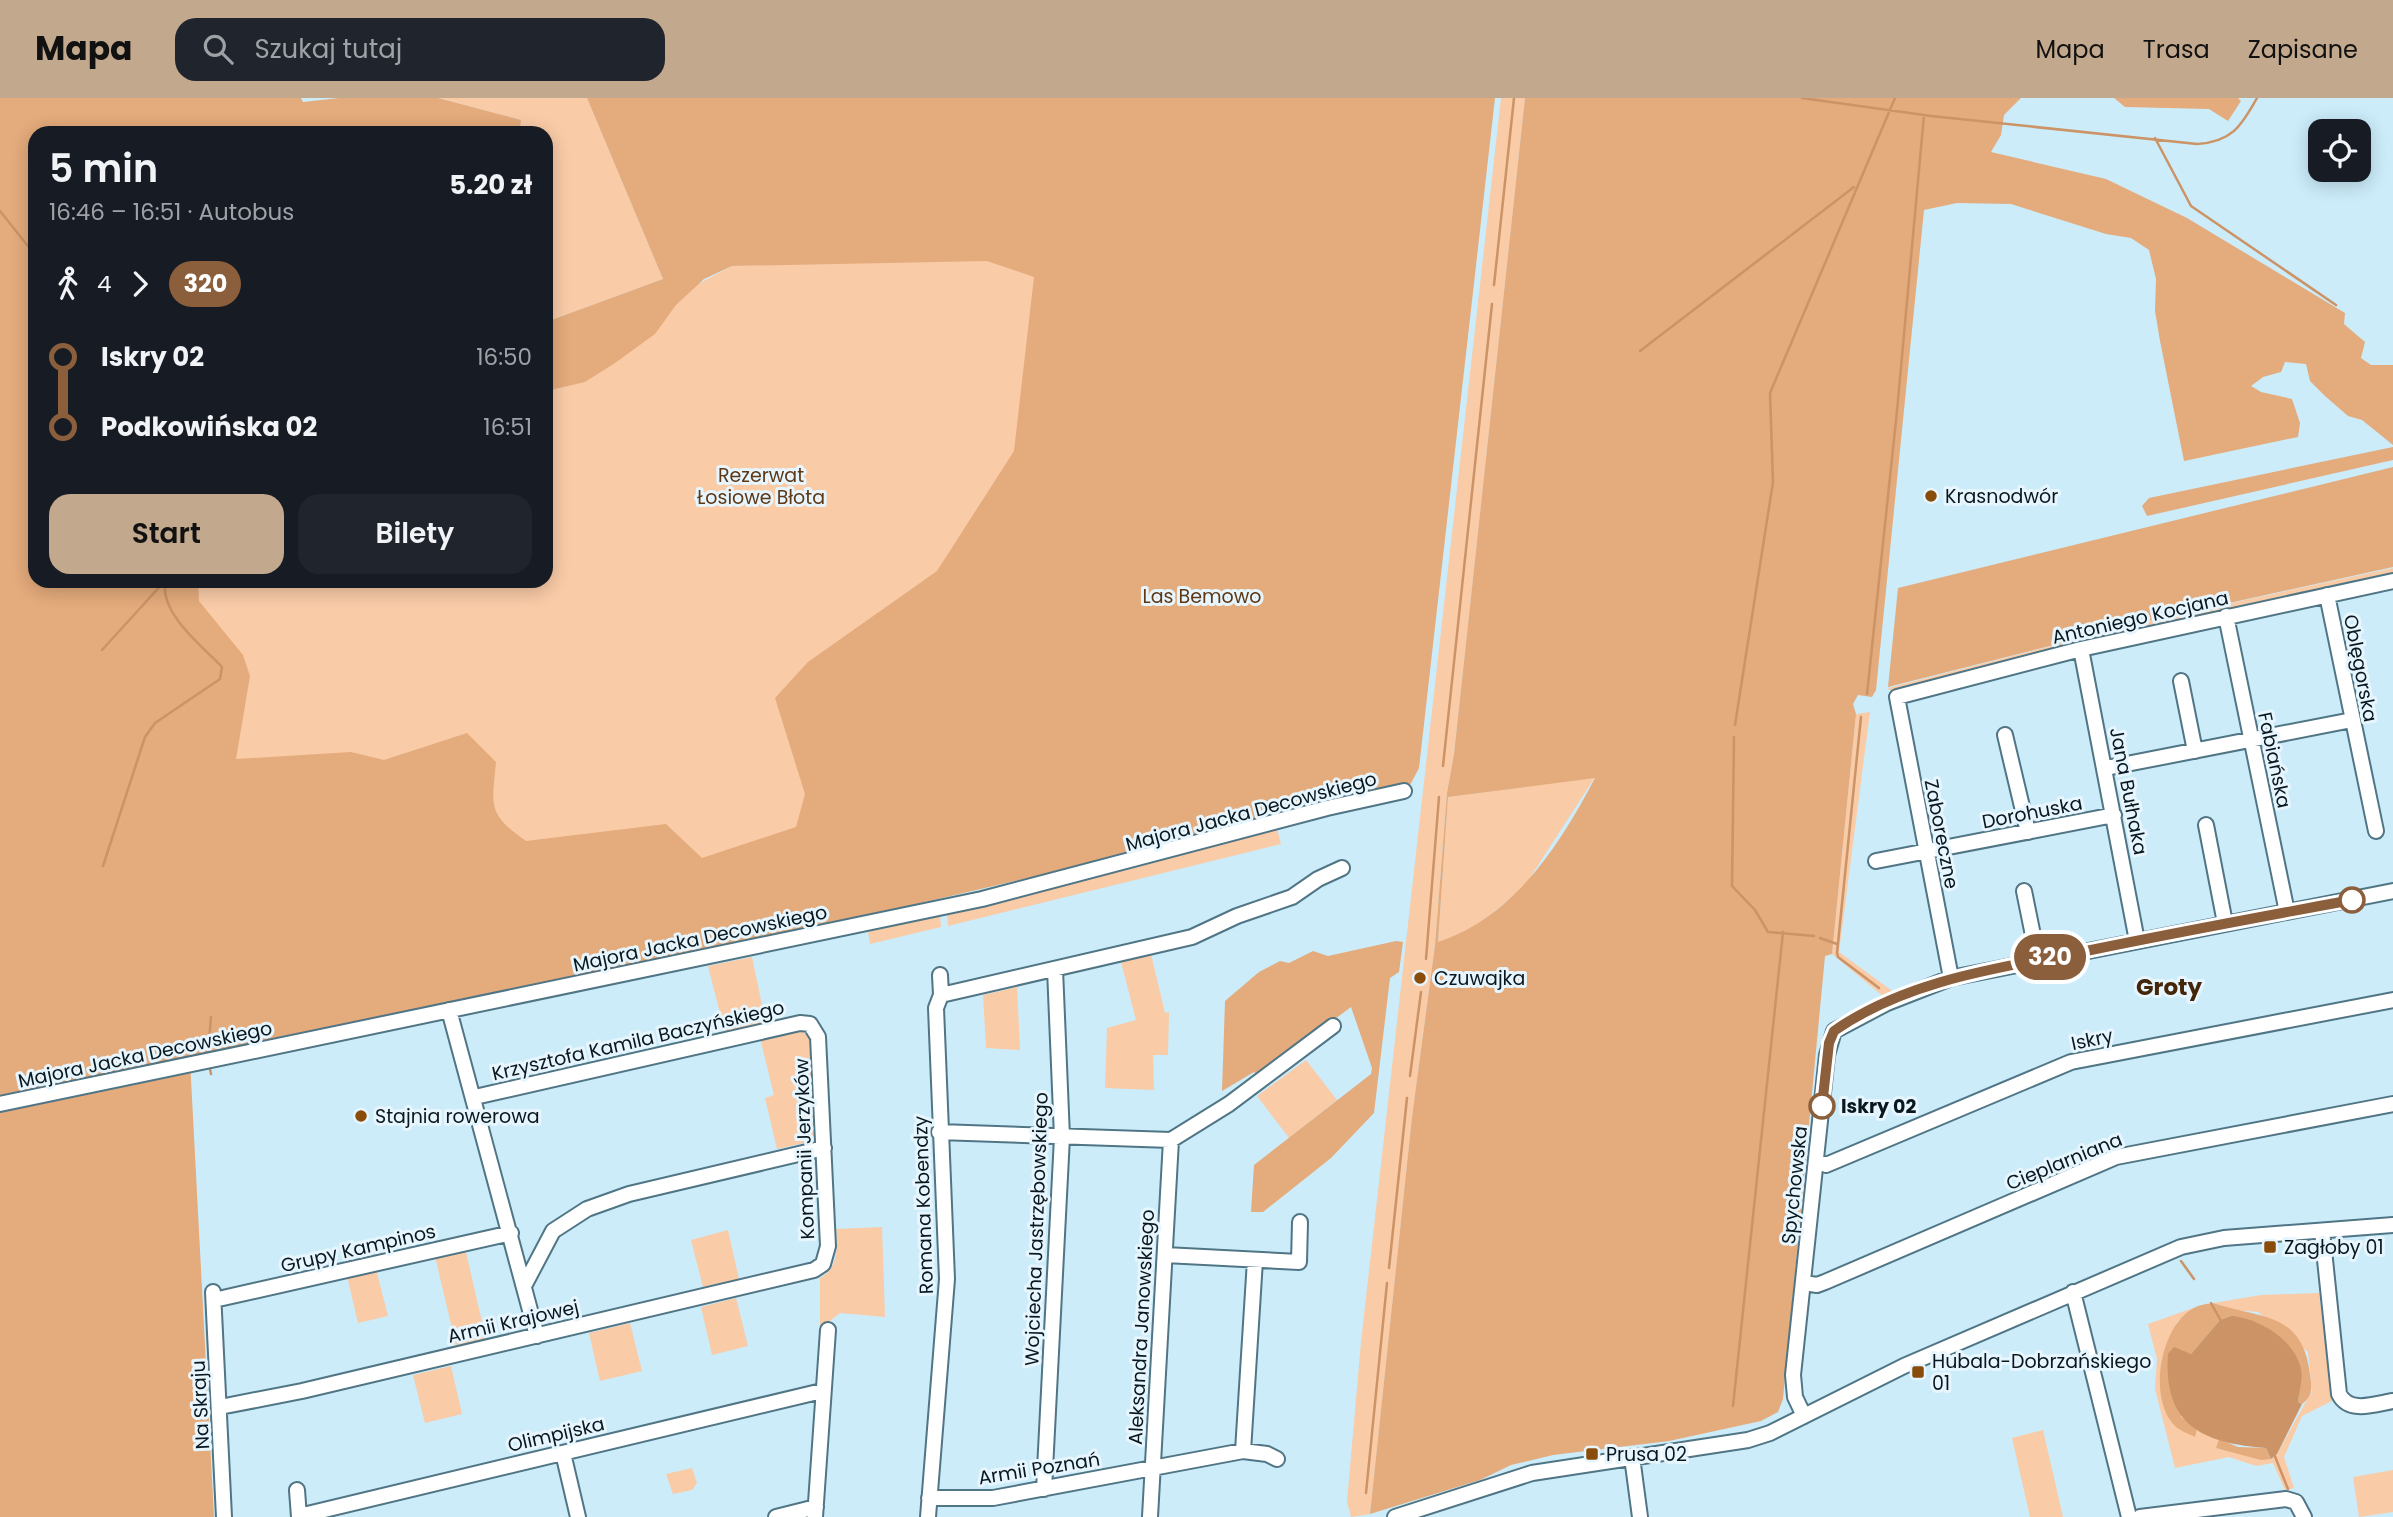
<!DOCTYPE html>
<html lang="pl">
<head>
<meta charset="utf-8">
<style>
	body { margin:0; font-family:Poppins,sans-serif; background:#20242c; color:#f1f3f6; height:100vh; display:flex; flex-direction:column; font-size:26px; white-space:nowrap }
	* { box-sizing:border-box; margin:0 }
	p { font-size:23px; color:#9ea1a6 }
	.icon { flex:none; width:38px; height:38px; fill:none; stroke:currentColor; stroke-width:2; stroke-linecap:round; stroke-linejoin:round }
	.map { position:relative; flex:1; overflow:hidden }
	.side { position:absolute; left:28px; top:28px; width:525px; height:462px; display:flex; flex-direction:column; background:#171b24; border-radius:21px; box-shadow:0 4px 18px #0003 }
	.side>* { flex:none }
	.badge { padding:0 14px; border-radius:23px; font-size:24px; line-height:46px }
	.controls { position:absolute; left:2308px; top:21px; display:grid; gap:14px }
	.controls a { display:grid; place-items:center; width:63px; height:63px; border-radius:14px; background:#171b24; box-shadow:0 4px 18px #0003; font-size:35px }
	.map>.badge { position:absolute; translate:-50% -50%; box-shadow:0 0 0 4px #fff }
	.legs { display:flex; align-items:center; gap:10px; height:77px; padding:0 21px; font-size:23px }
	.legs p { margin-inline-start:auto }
	.head { display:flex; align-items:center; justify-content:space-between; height:119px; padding:0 21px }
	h1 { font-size:38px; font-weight:600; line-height:52px }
	.primary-button { display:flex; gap:14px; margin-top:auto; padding:14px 21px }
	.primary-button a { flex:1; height:80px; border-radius:21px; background:#c2a88c; color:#111; font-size:28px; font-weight:600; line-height:80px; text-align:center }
	.primary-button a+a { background:#20242c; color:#f1f3f6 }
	ul { padding:0 21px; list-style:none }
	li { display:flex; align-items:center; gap:24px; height:70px; font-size:26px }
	li i { display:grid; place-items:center; width:10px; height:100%; margin:0 9px; background:currentColor }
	li i::after { content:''; width:18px; height:18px; margin:-9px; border:5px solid; border-radius:50%; background:#171b24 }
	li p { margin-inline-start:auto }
	li:first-child i { background:linear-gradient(#0000 50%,currentColor 0) }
	li:last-child i { background:linear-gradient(currentColor 50%,#0000 0) }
	header { display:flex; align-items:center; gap:42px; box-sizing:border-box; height:98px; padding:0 35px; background:#c2a88c; color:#111 }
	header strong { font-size:33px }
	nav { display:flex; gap:38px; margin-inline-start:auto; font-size:24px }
	.search { width:490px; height:63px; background:#20242c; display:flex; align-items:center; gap:18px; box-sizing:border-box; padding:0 24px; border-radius:21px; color:#9ea1a6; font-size:26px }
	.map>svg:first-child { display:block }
</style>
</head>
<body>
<header>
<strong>Mapa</strong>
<div class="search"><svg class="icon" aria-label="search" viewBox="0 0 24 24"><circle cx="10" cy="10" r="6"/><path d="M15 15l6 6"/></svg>Szukaj tutaj</div>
<nav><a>Mapa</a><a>Trasa</a><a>Zapisane</a></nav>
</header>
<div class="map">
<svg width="2393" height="1419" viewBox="0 0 2393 1419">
	<rect width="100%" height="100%" fill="#ccecfa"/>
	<path fill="#f9cba7" d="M438,0H587L663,181L546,224V35H521V22Z
		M1501,0H1525L1454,656L1447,695L1435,846L1412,1019L1370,1416L1351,1419L1347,1404L1361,1244Z
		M963,153L1038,171L1023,358L843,736L698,765L496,751L382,672L228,669L183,483H546V232L700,185L732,168L840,165Z
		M2393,470V477L1892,595L1888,590L2152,522Z
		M1870,614L1839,854L1895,895L1884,899L1832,856L1856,616Z
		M1595,679L1524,789L1473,831L1438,845L1448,699Z
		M1277,731L1281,746L948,828L947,814Z
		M940,816L941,829L870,846L868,834Z
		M1151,856L1165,915L1169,914L1168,957H1153L1154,992L1105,990L1107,930L1136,922L1121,864Z
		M752,859L766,926L725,935L708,868Z
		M1017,889L1020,952L986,950L983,897Z
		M799,931L809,939L814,1037L808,1044L777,1051L765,1000L774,997L760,940Z
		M1306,962L1337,1002L1289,1040L1257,998Z
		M882,1129L885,1219L840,1215L820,1231V1180C839,1169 837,1151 836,1131Z
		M728,1132L739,1181L703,1189L691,1142Z
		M465,1150L486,1241L456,1248L435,1158Z
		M376,1171L388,1218L358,1225L347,1178Z
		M2319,1195L2332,1303L2302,1318L2284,1359L2294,1390L2285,1392L2273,1365L2256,1368L2229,1359L2175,1370L2155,1291L2157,1261L2148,1226L2193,1210L2177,1224L2195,1338L2197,1331L2219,1341L2217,1350L2271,1361L2277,1356L2312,1293L2308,1254L2258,1214L2234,1212L2213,1205L2261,1197Z
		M736,1200L748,1248L712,1257L701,1209Z
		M630,1225L642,1273L600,1283L589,1235Z
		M451,1268L462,1316L425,1325L413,1277Z
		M2043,1332L2063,1419H2030L2012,1340Z
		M692,1370L697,1385L692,1392L673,1396L666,1376Z
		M2393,1372V1414L2359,1419L2353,1379Z"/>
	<path fill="#e4ab7c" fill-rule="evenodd" d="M0,0H301L303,4L339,0H438L521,22L520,35H35V483H198L199,503L243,557L250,578L236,661L351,654L384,662L467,635L496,664C492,708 487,716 526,743L666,726L702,760L796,729L805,696L775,600L808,564L937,473L1014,353L1034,179L987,163L732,168L704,181L676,207L655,236L615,265L585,284L546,293V224L663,181L587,0H1495L1419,670L1408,691L818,829L190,962L214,1419H0Z
		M1525,0H2021L2004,17L2001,37L1991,54L2106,81L2187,120L2345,215L2344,226L2365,244L2361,260L2371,267H2393V347L2362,322L2348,318L2325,298L2310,283L2306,266L2285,264L2281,274L2263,279L2251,288L2261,294L2292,301L2300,325L2298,339L2184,363L2160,243L2155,213L2156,181L2149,152L2131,140L2106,136L2011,106L1957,105L1924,112L1876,592L1872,599L1858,597L1853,606L1856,616L1832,856L1825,858L1783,1301L1778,1314L1761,1323L1669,1343L1553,1357L1511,1367L1480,1382L1370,1416L1412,1019L1435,847L1447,695L1454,656ZM1595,680C1560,747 1513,820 1438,844L1448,699Z
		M2114,0H2238L2241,3L2228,23L2209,11L2125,9Z
		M2393,349V362L2147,418L2142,408L2149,400Z
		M2393,369V469L2152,522L1888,589L1898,490Z
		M1396,843L1403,844L1399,874L1390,880L1374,1015L1331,1060L1263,1114H1251L1254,1067L1371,976L1372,970L1351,909L1259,978L1254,974L1222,993L1225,903L1259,874L1280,863L1289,865L1313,853L1328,858Z
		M2213,1205C2260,1221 2303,1213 2310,1277C2312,1289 2313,1298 2302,1306L2298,1304L2301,1277L2293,1253L2231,1218L2220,1222L2191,1256L2185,1255L2181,1319L2197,1331L2195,1339C2189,1336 2181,1333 2176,1329C2147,1302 2160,1230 2192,1211C2198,1207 2206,1206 2213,1205Z
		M2219,1341L2238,1349L2266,1350L2271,1361L2261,1362L2216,1350Z"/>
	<path fill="#cb9366" d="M2231,1218C2259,1220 2295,1242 2301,1271C2303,1281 2299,1294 2298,1304L2302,1306L2277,1356L2271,1361L2266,1350C2202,1345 2163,1327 2168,1256L2174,1249L2191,1256L2220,1222Z"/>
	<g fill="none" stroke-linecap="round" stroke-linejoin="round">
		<path stroke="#cb9366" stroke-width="2.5" d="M1802,0L1931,18L2197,46C2231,44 2241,29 2257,0
			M2155,40L2191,108L2336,207
			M0,113L35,157
			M1494,187L1514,0
			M1640,253L1854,89
			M102,552L163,485
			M1867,596L1897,313L1924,17
			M1861,619L1837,855L1838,859L1879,890
			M1735,627L1773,384L1770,295L1895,0
			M1734,639L1732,788L1755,812L1768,834L1814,838
			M1443,668L1492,206
			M103,768L145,639L155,625L220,581L222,569C201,547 160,516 165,483
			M1820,840L1837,846
			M1426,861L1439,699
			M208,954L211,919
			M210,971L211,976
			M1410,978L1421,894
			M2181,1163L2194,1181
			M1389,1170L1407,1000
			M2211,1205L2221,1223
			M1733,1308L1783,834
			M2274,1356L2288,1391
			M1366,1395L1387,1185"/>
		<g stroke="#507585" stroke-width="18">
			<path id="minor" d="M2327,497L2376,733
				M2226,518L2287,814
				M2081,551L2137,843
				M2181,583L2195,653
				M2005,637L2028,734
				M2106,670L2352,622
				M2206,727L2225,825
				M1876,763L2114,717
				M2024,793L2038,862
				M1951,880L1897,599L2081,551L2393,483
				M941,897L1192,839L1237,818L1292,799L1318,781L1342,770
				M449,912L537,1238
				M0,1006L982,801L1327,710L1404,693
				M939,1034L1171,1042
				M1171,1042L1229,1006L1333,928
				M1816,1063L1826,1067L2071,964L2393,902
				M2322,1133L2339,1296C2349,1316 2375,1306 2393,1303
				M1165,1157L1299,1164L1300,1124
				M1804,1185L1817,1187L1825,1184L2116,1059L2393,1006
				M524,1188L553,1133L587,1111L629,1096L824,1050
				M213,1194L224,1419
				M2073,1194L2129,1419
				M214,1202L511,1135
				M220,1309L302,1293L814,1172L823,1166L828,1148L818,939L810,926L800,925L475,999
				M1804,1318L1795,1299L1793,1277L1827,957L1834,933L1887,905L1951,880L2393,793
				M1243,1353L1255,1162
				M563,1355L578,1419
				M1632,1359L1640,1419
				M1044,1391L1062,1039L1055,871
				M297,1392L299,1419
				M929,1400H993L1243,1353L1267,1356L1277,1361
				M299,1418L822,1293
				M776,1419L816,1409
				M815,1419L828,1232
				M928,1419L947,1181L936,910L941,897L940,877
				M1150,1419L1171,1042
				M1395,1419L1532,1375L1748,1342L1770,1335L1904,1268L2181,1149L2224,1140L2393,1127
				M2140,1419L2286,1401L2296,1404L2304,1419"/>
		</g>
		<use href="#minor" stroke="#fff" stroke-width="14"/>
	</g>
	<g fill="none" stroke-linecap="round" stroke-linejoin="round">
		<g stroke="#fff" stroke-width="16">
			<path id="line-1" d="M1822,1008L1829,945L1834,933C1908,881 2004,869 2091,852C2178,834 2265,818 2352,802"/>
		</g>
		<use href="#line-1" stroke="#8b5e3c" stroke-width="10"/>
	</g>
	<g fill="#894c0a" stroke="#e7f6fe" stroke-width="2.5">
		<circle cx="1931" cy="398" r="7"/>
		<circle cx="1420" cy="880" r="7"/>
		<circle cx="361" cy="1018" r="7"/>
		<rect x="2263" y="1142" width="14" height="14" rx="3.5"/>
		<rect x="1911" y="1267" width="14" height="14" rx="3.5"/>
		<rect x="1585" y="1349" width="14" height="14" rx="3.5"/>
	</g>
	<g fill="#fff" stroke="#8b5e3c" stroke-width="3.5">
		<circle cx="2352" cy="802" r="12"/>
		<circle cx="1822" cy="1008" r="12"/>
	</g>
	<g text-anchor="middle" stroke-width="6" stroke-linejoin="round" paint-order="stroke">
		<g font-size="19" fill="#5e3815" stroke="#e7f6fe">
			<text x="761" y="384">Rezerwat<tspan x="761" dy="22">Łosiowe Błota</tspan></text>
			<text x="1202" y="505">Las Bemowo</text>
		</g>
		<g font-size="19" fill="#09181f" stroke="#e7f6fe" text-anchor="start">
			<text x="1945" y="405">Krasnodwór</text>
			<text x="1434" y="887">Czuwajka</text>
			<text x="375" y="1025">Stajnia rowerowa</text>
			<text x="2284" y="1156">Zagłoby 01</text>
			<text x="1932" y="1270">Hubala-Dobrzańskiego<tspan x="1932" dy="22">01</tspan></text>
			<text x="1606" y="1363">Prusa 02</text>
		</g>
		<g font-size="19" fill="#09181f" stroke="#e7f6fe">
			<text transform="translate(2140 519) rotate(-13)" y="7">Antoniego Kocjana</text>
			<text transform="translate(2361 570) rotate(79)" y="7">Oblęgorska</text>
			<text transform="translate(2275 662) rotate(78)" y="7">Fabiańska</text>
			<text transform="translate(2129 693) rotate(79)" y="7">Jana Bułhaka</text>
			<text transform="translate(1251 713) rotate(-15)" y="7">Majora Jacka Decowskiego</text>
			<text transform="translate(2032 714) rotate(-11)" y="7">Dorohuska</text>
			<text transform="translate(1942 736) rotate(79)" y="7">Zaboreczne</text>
			<text transform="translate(700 840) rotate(-12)" y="7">Majora Jacka Decowskiego</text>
			<text transform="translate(2092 941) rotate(-12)" y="7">Iskry</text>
			<text transform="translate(638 942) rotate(-13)" y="7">Krzysztofa Kamila Baczyńskiego</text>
			<text transform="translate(145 956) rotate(-12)" y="7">Majora Jacka Decowskiego</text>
			<text transform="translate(804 1051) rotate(-92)" y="7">Kompanii Jerzyków</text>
			<text transform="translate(2064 1063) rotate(-22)" y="7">Cieplarniana</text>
			<text transform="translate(1794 1087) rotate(-84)" y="7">Spychowska</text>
			<text transform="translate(923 1107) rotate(-92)" y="7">Romana Kobendzy</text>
			<text transform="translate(1036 1131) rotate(-88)" y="7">Wojciecha Jastrzębowskiego</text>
			<text transform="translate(358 1150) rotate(-13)" y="7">Grupy Kampinos</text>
			<text transform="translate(513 1223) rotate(-13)" y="7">Armii Krajowej</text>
			<text transform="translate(1141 1229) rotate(-87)" y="7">Aleksandra Janowskiego</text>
			<text transform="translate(200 1307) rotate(-93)" y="7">Na Skraju</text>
			<text transform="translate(556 1336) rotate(-13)" y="7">Olimpijska</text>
			<text transform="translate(1039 1370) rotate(-9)" y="7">Armii Poznań</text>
		</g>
		<g font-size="19" font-weight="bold" fill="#09181f" stroke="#e7f6fe" text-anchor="start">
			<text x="1841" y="1015">Iskry 02</text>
		</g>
		<g font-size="23" font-weight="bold" fill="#44260a" stroke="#e7f6fe">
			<text x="2169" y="897">Groty</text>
		</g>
	</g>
</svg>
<div class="controls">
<a><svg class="icon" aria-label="locate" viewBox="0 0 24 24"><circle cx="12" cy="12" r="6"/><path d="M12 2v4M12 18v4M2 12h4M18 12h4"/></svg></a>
</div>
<b class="badge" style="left:2050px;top:859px;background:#8b5e3c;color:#fff">320</b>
<section class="side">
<div class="head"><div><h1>5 min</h1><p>16:46 – 16:51 · Autobus</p></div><b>5.20 zł</b></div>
<div class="legs"><svg class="icon" aria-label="walk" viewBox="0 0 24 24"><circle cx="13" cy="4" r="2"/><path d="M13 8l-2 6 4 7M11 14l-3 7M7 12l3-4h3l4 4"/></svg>4<svg class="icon" aria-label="forward" viewBox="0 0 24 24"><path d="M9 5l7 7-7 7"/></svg><b class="badge" style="background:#8b5e3c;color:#fff">320</b></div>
<ul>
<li><i style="color:#8b5e3c"></i><b>Iskry 02</b><p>16:50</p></li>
<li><i style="color:#8b5e3c"></i><b>Podkowińska 02</b><p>16:51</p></li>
</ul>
<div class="primary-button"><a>Start</a><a>Bilety</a></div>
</section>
</div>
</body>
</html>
